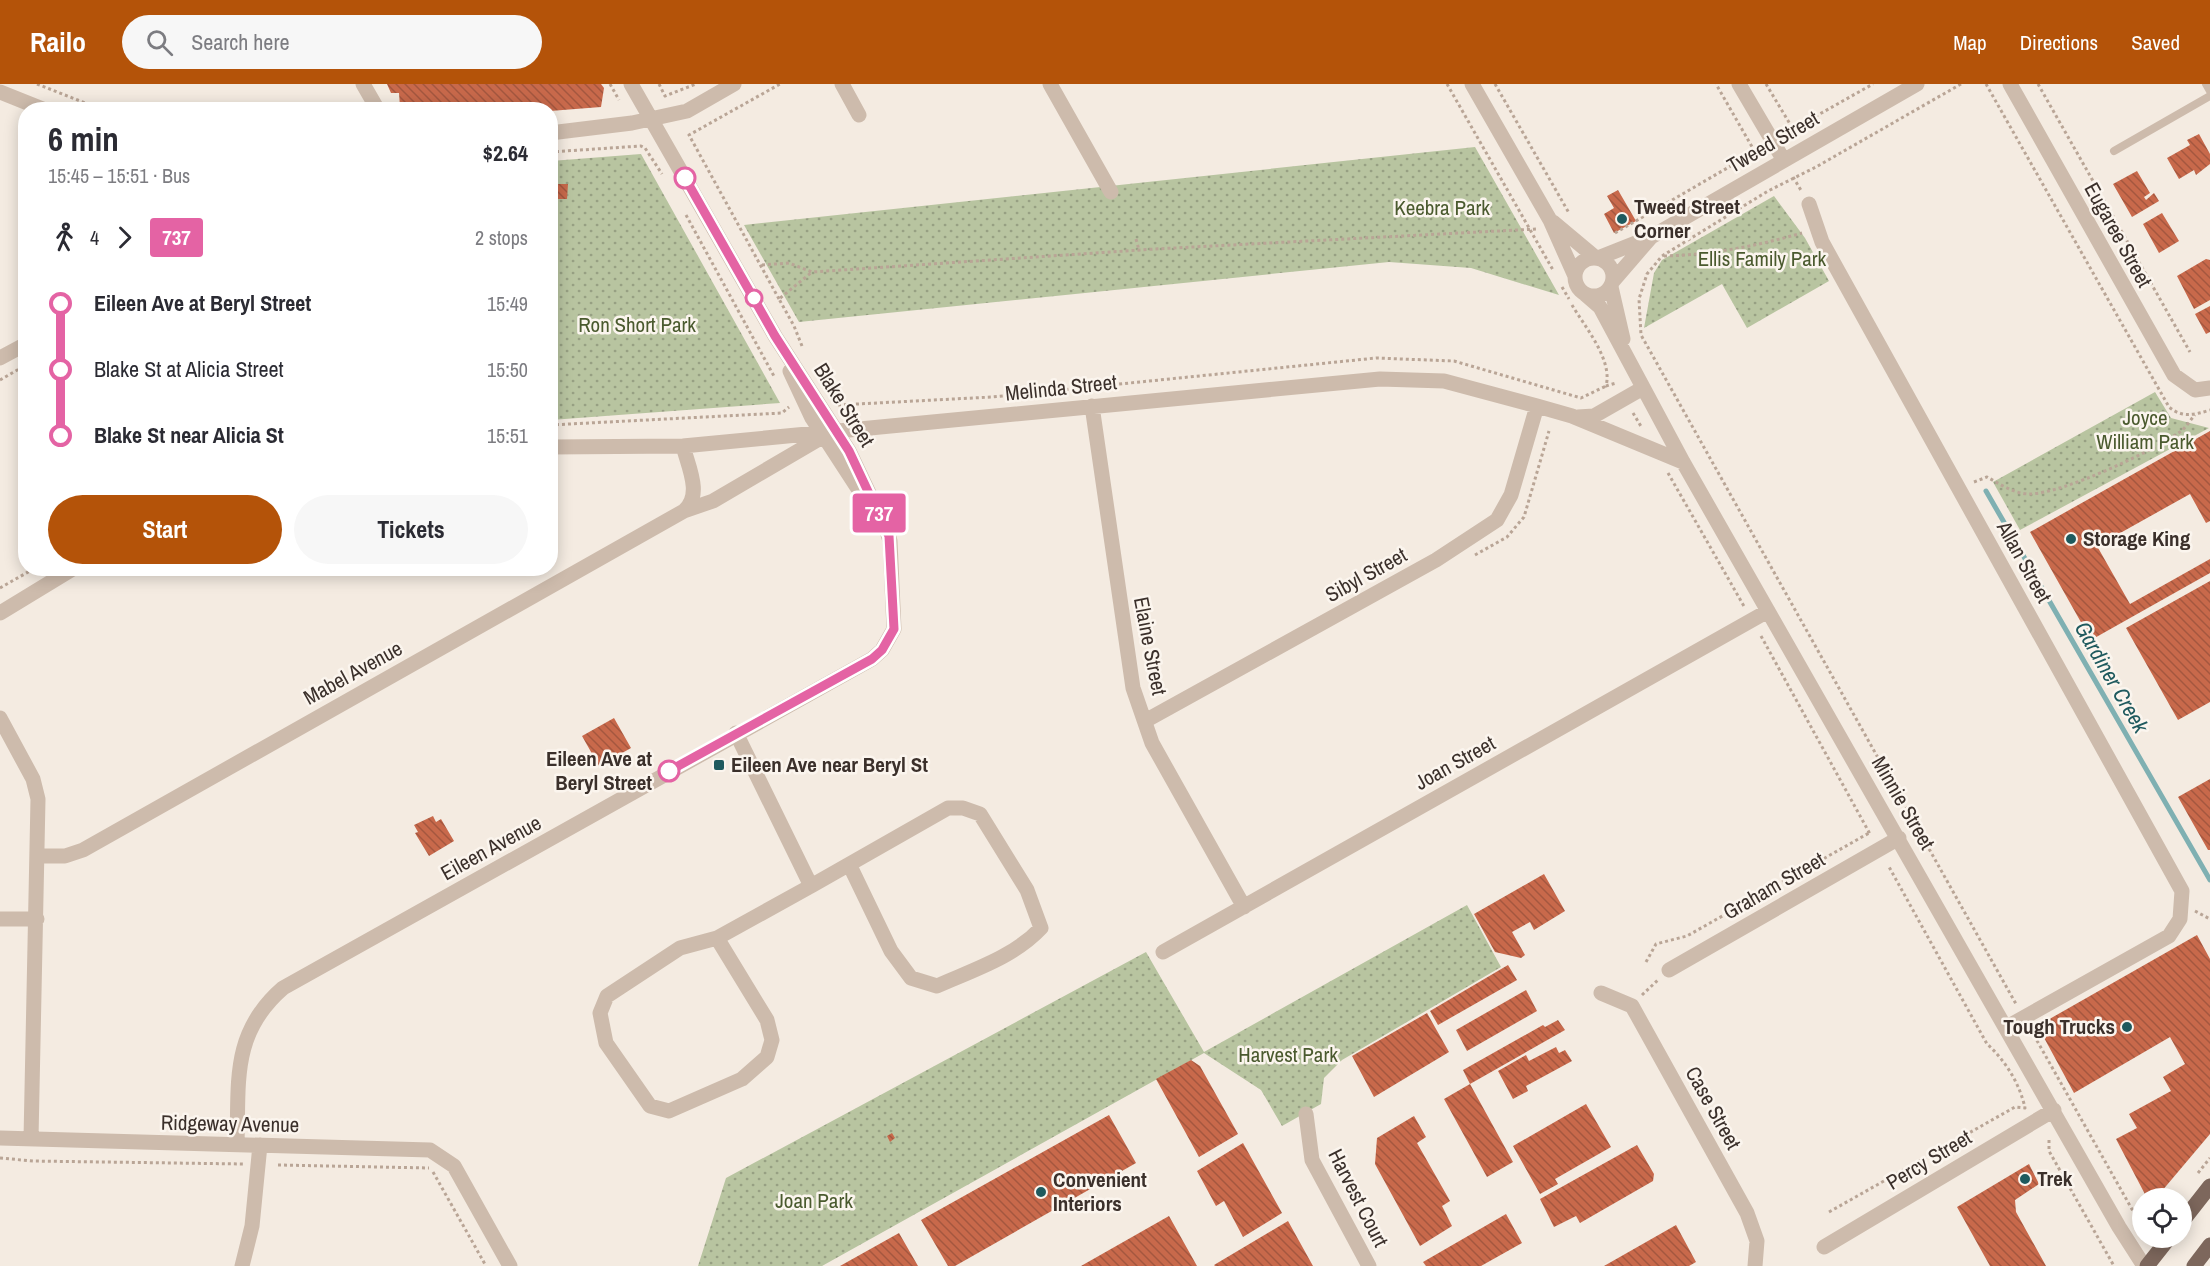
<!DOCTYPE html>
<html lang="en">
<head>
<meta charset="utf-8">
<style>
	body { margin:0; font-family:"Archivo Narrow",sans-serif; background:#f7f7f7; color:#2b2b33; height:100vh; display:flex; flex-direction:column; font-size:22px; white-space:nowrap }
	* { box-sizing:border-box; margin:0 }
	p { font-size:20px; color:#7c7c81 }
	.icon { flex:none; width:33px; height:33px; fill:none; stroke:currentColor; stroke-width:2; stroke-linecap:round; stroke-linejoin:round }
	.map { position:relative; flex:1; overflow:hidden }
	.side { position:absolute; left:18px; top:18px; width:540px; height:474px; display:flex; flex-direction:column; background:#fff; border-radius:24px; box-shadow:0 3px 15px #0003 }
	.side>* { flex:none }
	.badge { padding:0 12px; border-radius:4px; font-size:21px; line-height:39px }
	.fabs { position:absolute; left:2132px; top:1104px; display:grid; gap:12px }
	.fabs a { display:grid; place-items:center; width:60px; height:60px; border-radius:50%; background:#fff; box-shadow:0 3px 15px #0003; font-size:30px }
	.map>.badge { position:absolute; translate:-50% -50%; box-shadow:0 0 0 3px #fff }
	.legs { display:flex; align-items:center; gap:9px; height:66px; padding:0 30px; font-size:20px }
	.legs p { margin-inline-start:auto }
	.summary { display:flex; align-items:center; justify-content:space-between; height:102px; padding:0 30px }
	h1 { font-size:33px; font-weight:800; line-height:45px }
	.button { display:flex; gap:12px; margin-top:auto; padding:12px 30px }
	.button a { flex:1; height:69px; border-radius:36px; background:#b45309; color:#fff; font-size:24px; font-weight:800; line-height:69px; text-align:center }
	.button a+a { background:#f7f7f7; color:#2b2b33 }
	ul { padding:0 30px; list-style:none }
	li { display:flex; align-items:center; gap:21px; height:66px; font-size:22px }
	li i { display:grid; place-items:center; width:9px; height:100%; margin:0 8px; background:currentColor }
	li i::after { content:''; width:15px; height:15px; margin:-8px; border:4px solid; border-radius:50%; background:#fff }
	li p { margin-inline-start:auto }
	li:first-child i { background:linear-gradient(#0000 50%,currentColor 0) }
	li:last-child i { background:linear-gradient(currentColor 50%,#0000 0) }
	header { display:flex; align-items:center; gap:36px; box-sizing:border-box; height:84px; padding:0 30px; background:#b45309; color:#fff }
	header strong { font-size:28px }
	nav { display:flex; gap:33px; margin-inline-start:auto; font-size:21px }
	.search { width:420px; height:54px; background:#f7f7f7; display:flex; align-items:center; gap:15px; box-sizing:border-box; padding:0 21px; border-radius:33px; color:#7c7c81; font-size:22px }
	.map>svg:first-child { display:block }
</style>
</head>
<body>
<header>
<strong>Railo</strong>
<div class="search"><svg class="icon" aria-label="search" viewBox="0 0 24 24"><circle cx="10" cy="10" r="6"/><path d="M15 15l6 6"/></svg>Search here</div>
<nav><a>Map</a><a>Directions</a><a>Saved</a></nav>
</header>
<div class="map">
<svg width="2210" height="1182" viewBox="0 0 2210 1182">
	<defs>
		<pattern id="green-dots" width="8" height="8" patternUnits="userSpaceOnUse" patternTransform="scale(1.5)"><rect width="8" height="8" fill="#b8c4a0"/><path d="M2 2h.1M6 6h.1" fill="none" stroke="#97a083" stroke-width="1.8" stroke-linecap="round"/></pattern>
		<pattern id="building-back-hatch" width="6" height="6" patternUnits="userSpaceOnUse" patternTransform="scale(1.5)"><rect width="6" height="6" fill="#c8694b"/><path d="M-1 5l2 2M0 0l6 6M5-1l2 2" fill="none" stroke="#a4573f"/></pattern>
	</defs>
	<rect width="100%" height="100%" fill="#f4ebe1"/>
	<path fill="url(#green-dots)" d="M1475,63L1559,211L1471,184L1389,178L799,238L744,141Z
		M641,70L780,319L551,336V77Z
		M1774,112L1805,154L1829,197L1747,244L1722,200L1644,244L1654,189L1662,176Z
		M2155,308L2171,334L2209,344L2020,446L1993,398Z
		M1467,821L1501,883L1342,976L1324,994L1321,1020L1282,1042L1261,1006L1204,969L822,1182H698L726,1094L1146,868L1204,968Z"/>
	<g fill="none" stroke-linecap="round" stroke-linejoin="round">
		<path stroke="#7fb0b2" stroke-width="5" d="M1986,407L2210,796"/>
	</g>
	<path fill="url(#building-back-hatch)" d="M387,0H601L604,4L601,23L550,27L405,26L400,23L399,9H391Z
		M2199,50L2210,70V80L2196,91L2194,86L2179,95L2167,74L2190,61L2187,56Z
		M2137,87L2150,109L2144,113L2146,116L2154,109L2159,117L2132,133L2113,100Z
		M557,100H568L567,115H556Z
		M1618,106L1636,137L1614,149L1604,130L1614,124L1607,112Z
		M2162,129L2179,157L2159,169L2143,140Z
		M2206,175L2210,176V216L2194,225L2177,192Z
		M2210,222V248L2206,250L2195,230Z
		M2210,347V437L2206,439L2190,410L2097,462L2130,520L2210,475V489L2091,556L2030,448Z
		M2210,497V618L2178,636L2126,544Z
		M614,634L631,664L599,682L582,652Z
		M2210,695V766H2208L2178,713Z
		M433,732L436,738L441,735L454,757L429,772L415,749L418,748L414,741Z
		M1544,790L1565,827L1534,846L1530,838L1512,848L1525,871L1521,874L1495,868L1474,830Z
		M2197,851L2210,875V1050L2156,1114H2147L2116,1055L2137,1044L2129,1030L2171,1007L2163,993L2185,980L2170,953L2074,1009L2042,950L2046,937Z
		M1508,881L1517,896L1438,941L1430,927Z
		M1526,906L1537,927L1467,967L1456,946Z
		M1427,929L1449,968L1374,1013L1352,972Z
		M1558,936L1565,946L1470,1000L1463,986L1543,941L1545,943Z
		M1556,963L1559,969L1565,966L1572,977L1526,1002L1528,1007L1513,1015L1498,987L1526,971L1529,977Z
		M1191,976L1200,982L1238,1050L1199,1073L1156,995Z
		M1470,1000L1513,1078L1487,1093L1444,1015Z
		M1586,1020L1611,1063L1555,1095L1558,1100L1540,1110L1513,1062Z
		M1109,1031L1136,1079L955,1182H948L921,1136Z
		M1414,1032L1426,1053L1417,1059L1450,1117L1442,1122L1452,1142L1420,1162L1375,1080L1377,1054Z
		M892,1049L895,1054L890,1058L887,1052Z
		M1243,1059L1282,1129L1243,1153L1224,1117L1216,1122L1197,1087Z
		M1637,1061L1654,1090L1653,1097L1580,1139L1576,1132L1554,1143L1540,1115Z
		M2029,1080L2039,1100L2015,1116L2016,1128L2046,1182H1990L1957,1123Z
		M1506,1130L1522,1159L1481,1182H1426L1423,1178Z
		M1169,1132L1197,1182H1081Z
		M1288,1137L1313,1182H1215L1214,1181Z
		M1676,1141L1696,1178L1689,1182H1604Z
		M899,1149L918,1182H840Z"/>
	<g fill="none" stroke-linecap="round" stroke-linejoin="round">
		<path stroke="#b9a596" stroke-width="3" stroke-dasharray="3 3" stroke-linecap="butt" d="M37,0L103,26
			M610,0L619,16
			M659,0L665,12L696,0
			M1447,0L1553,186
			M1495,0L1569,129
			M1766,0L1793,45L1873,0
			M1961,0L1816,83L1768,107L1662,172L1647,190L1639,215L1641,251L1650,267L2016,920
			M1986,0L2169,323C2182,334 2194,331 2210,326
			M2038,0L2190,268
			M550,68L641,62L645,64L662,90
			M1793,93L1802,108
			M550,106H557
			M686,131L775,294
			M1615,149L1755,68L1716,0
			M1136,155L1139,166
			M1664,172C1710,171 1757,162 1802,149
			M762,181L789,179L812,188L1155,165L1536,145
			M1562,203L1569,215
			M779,215L689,51L780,0
			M1572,221C1585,243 1613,276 1606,302L1616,299
			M802,262L794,242L779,215L812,188
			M0,296L26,281
			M838,321L992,313L1376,274L1454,277L1581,314L1606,302
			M1633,329L1642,344
			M550,341L782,329L789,323
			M1668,389L1745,524
			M1974,398L1987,393C2000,400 2014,410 2030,410C2064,409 2151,368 2180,348C2186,344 2190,336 2195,331
			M1475,471L1507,453L1524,433L1549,347
			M0,504L35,484
			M1761,552L1870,750
			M2195,827L2210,835
			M1646,878L1656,860L1687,852L1869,749
			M1642,911L1659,895
			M2031,946L2142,1143
			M2049,1056V1067L2114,1182
			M0,1074L33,1077L244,1080
			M278,1081L429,1084
			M433,1088L486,1182
			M2198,1089L2210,1074
			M1829,1128L2015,1023L2025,1024C2020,1000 2005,976 1987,960L1888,781"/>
		<path stroke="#cdbbac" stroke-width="8" d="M2206,0L2210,7
			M2114,67L2210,12"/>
		<path stroke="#cdbbac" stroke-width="15" d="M363,0L378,26
			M842,0L859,31
			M1050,0L1111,108
			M1472,0L1550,136L1575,192
			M1739,0L1783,75
			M2010,0L2174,291L2195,306L2210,304
			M0,8L45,26
			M550,49L632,39L687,27L734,0
			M1809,120L1822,158L2182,807L2180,835L2169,852L2007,943
			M1553,138L1596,174
			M1575 193a19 19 0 1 1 38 0a19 19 0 1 1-38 0Z
			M1598,174L1651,153L1917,0
			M1613,197L1651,153
			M1611,203L1623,255
			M1585,210L1600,223L1683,378L2119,1143L2144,1182
			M0,274L26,260
			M790,287L812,334L866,417
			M1092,322L1133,604L1152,659L1244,823
			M1578,333L1594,332L1643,304
			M550,363L683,362L1380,295L1444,297L1537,322L1572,332L1683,378
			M684,427L713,417L824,352
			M0,529L74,484
			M0,634L33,695L38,715L31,1055
			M1145,637L1436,476L1497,436L1511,411L1537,322
			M38,772H65L83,766L684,427C703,411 688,382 683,362
			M811,802L948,724H963L980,730L1027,806L1041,844C1014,873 973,886 937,902L911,894L891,867L850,782
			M0,835H37
			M717,854L767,936L772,956L767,973L742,995L669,1027L650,1022L606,959L600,929L607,912L680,864L717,854L811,802L736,649
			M1163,868L1768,527
			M1669,886L1899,754
			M1601,909L1632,922L1747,1129L1757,1157L1755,1182
			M1306,1030L1312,1076L1369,1182
			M0,1054L430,1066L454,1082L510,1182
			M237,1060C239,998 231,949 283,904L872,575L882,566L894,545L890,457L887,447L849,367L775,252L631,0
			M1824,1163L2054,1026
			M242,1182L252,1142L260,1061"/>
		<path stroke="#7d675c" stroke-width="15" d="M2181,1139L2210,1102
			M2147,1182L2169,1154
			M2194,1182L2210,1161"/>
	</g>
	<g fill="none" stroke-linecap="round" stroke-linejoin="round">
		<g stroke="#fff" stroke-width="14">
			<path id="line-1" d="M669,687L872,575L882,566L894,545L889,452L849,367L775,252L685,94"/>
		</g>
		<use href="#line-1" stroke="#e463a4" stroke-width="9"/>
	</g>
	<g fill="#fff" stroke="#e463a4" stroke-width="3">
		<circle cx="685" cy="94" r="10"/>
		<circle cx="754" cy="214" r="8"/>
		<circle cx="669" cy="687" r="10"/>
	</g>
	<g fill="#1f5a5e" stroke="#fbf5ee" stroke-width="2">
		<circle cx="1622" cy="135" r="6"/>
		<circle cx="2071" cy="455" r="6"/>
		<rect x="713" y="675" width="12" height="12" rx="3"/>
		<circle cx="2127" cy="943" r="6"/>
		<circle cx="2025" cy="1095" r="6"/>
		<circle cx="1041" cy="1108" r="6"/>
	</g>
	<g text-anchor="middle" stroke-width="5" stroke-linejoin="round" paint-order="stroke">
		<g font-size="21" fill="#3b302b" stroke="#fbf5ee">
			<text transform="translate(1773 58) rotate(-30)" y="7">Tweed Street</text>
			<text transform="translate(2118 151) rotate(61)" y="7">Eugaree Street</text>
			<text transform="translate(1061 304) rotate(-6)" y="7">Melinda Street</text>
			<text transform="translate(844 321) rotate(58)" y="7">Blake Street</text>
			<text transform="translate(2024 478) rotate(61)" y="7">Allan Street</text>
			<text transform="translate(1366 491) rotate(-29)" y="7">Sibyl Street</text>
			<text transform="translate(1150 562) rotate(79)" y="7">Elaine Street</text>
			<text transform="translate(353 589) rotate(-29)" y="7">Mabel Avenue</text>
			<text transform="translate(1455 679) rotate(-29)" y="7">Joan Street</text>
			<text transform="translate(1903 719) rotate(60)" y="7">Minnie Street</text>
			<text transform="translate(491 764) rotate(-29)" y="7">Eileen Avenue</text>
			<text transform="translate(1774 802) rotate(-30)" y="7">Graham Street</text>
			<text transform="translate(1713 1024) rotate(61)" y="7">Case Street</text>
			<text transform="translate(230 1040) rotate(1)" y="7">Ridgeway Avenue</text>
			<text transform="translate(1929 1076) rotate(-31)" y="7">Percy Street</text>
			<text transform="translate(1358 1114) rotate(63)" y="7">Harvest Court</text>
		</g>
		<g font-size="21" font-weight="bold" fill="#3b302b" stroke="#fbf5ee" text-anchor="start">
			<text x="1634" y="130">Tweed Street<tspan x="1634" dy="24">Corner</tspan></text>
			<text x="2083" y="462">Storage King</text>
			<text x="731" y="688">Eileen Ave near Beryl St</text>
			<text x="2115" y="950" text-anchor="end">Tough Trucks</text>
			<text x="2037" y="1102">Trek</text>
			<text x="1053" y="1103">Convenient<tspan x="1053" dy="24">Interiors</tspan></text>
		</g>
		<g font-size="21" fill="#4a5a2e" stroke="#fbf5ee">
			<text x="1442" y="131">Keebra Park</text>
			<text x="1762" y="182">Ellis Family Park</text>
			<text x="637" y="248">Ron Short Park</text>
			<text x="2145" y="341">Joyce<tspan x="2145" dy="24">William Park</tspan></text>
			<text x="1288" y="978">Harvest Park</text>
			<text x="814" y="1124">Joan Park</text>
		</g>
		<g font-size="21" font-weight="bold" fill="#3b302b" stroke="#fbf5ee" text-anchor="end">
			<text x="652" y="682">Eileen Ave at<tspan x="652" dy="24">Beryl Street</tspan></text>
		</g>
		<g font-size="22" font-style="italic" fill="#1f5a5e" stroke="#fbf5ee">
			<text transform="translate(2112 593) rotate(60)" y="8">Gardiner Creek</text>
		</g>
	</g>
</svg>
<div class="fabs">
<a><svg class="icon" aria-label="locate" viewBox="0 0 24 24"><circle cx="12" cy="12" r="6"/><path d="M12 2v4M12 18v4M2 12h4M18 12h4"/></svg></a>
</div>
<b class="badge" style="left:879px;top:429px;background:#e463a4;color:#fff">737</b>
<section class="side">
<div class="summary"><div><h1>6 min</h1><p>15:45 – 15:51 · Bus</p></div><b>$2.64</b></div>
<div class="legs"><svg class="icon" aria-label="walk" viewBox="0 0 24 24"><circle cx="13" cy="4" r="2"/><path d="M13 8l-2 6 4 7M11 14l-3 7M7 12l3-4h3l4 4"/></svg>4<svg class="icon" aria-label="forward" viewBox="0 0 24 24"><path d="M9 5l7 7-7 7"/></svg><b class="badge" style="background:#e463a4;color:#fff">737</b><p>2 stops</p></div>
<ul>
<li><i style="color:#e463a4"></i><b>Eileen Ave at Beryl Street</b><p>15:49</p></li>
<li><i style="color:#e463a4"></i><span>Blake St at Alicia Street</span><p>15:50</p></li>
<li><i style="color:#e463a4"></i><b>Blake St near Alicia St</b><p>15:51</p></li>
</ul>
<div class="button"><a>Start</a><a>Tickets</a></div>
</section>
</div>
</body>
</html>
